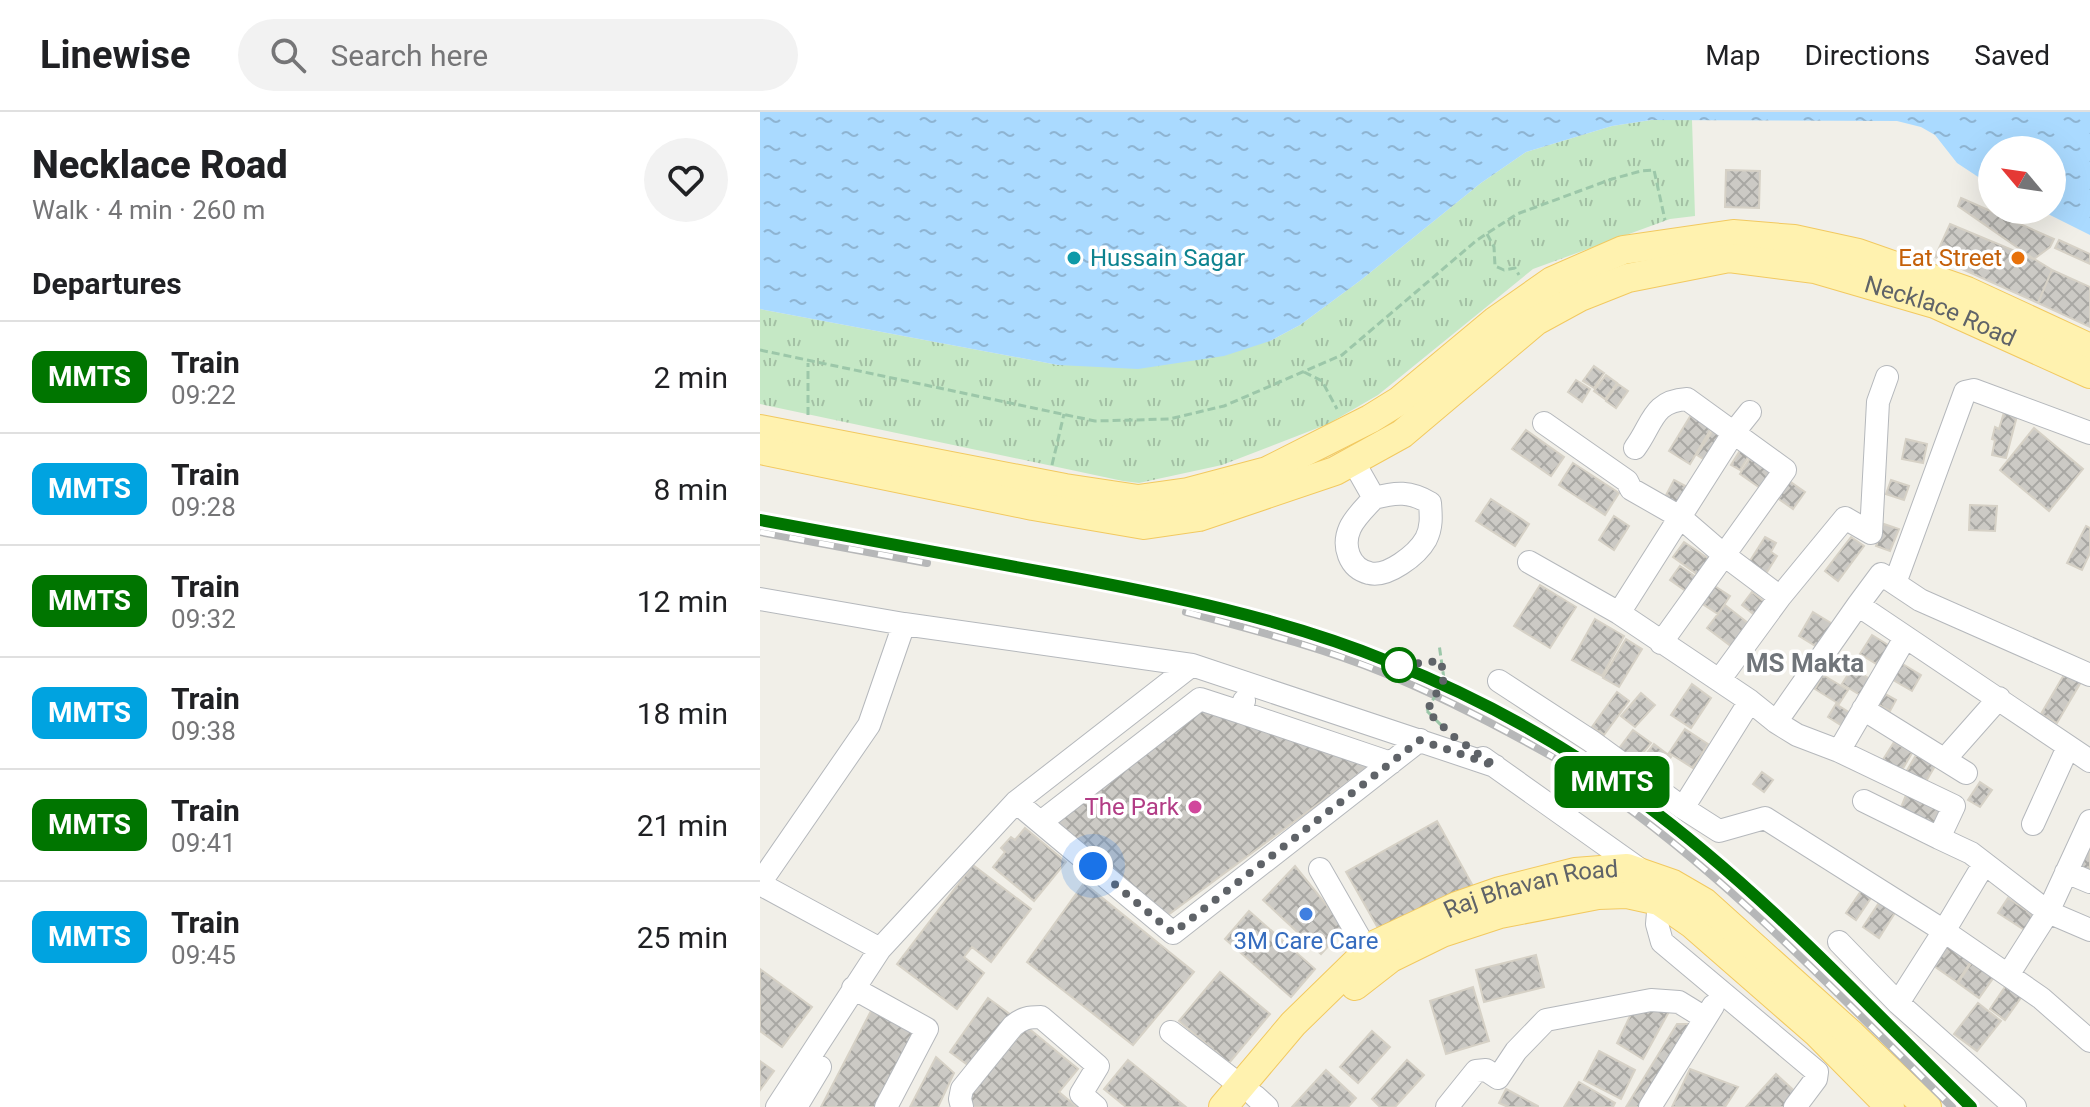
<!DOCTYPE html>
<html lang="en">
<head>
<meta charset="utf-8">
<style>
	body { margin:0; font-family:Roboto,sans-serif; background:#f2f2f2; color:#202124; height:100vh; display:flex; flex-direction:column; font-size:30px; white-space:nowrap }
	* { box-sizing:border-box; margin:0 }
	p { font-size:26px; color:#757577 }
	.icon { flex:none; width:44px; height:44px; fill:none; stroke:currentColor; stroke-width:2; stroke-linecap:round; stroke-linejoin:round }
	.map { position:relative; flex:1; overflow:hidden }
	.drawer { display:flex; flex-direction:column; background:#fff; width:760px }
	.drawer>* { flex:none }
	.badge { padding:0 16px; border-radius:12px; font-size:28px; line-height:52px }
	.needle { width:52px; rotate:299deg }
	.controls { position:absolute; left:1218px; top:24px; display:grid; gap:16px }
	.controls a { display:grid; place-items:center; width:88px; height:88px; border-radius:50%; background:#fff; box-shadow:0 8px 32px #0002; font-size:40px }
	.you { position:absolute; width:40px; height:40px; margin:-20px; border:6px solid #fff; border-radius:50%; background:#1a73e8; box-shadow:0 0 0 12px #1a73e833 }
	.map>.badge { position:absolute; translate:-50% -50%; box-shadow:0 0 0 4px #fff }
	h2 { padding:0 32px; font-size:30px; line-height:72px }
	.round { display:grid; place-items:center; flex:none; width:84px; height:84px; border-radius:42px; background:#f2f2f2 }
	.summary { display:flex; align-items:center; justify-content:space-between; height:136px; padding:0 32px }
	h1 { font-size:38px; font-weight:800; line-height:60px }
	ul { padding:0; list-style:none }
	li { display:flex; align-items:center; gap:24px; height:112px; padding:0 32px; border-top:2px solid #e0e0e0 }
	li div { flex:1 }
	li b { display:block; font-size:30px }
	li em { font-style:normal }
	li .badge { min-width:88px; font-weight:700; text-align:center }
	header { display:flex; align-items:center; gap:48px; box-sizing:border-box; height:112px; padding:0 40px; background:#fff; border-bottom:2px solid #e0e0e0 }
	header strong { font-size:38px }
	nav { display:flex; gap:44px; margin-inline-start:auto; font-size:28px }
	.search { width:560px; height:72px; background:#f2f2f2; display:flex; align-items:center; gap:20px; box-sizing:border-box; padding:0 28px; border-radius:44px; color:#757577; font-size:30px }
	main { display:flex; flex:1; min-height:0 }
	.map>svg:first-child { display:block }
</style>
</head>
<body>
<header>
<strong>Linewise</strong>
<div class="search"><svg class="icon" aria-label="search" viewBox="0 0 24 24"><circle cx="10" cy="10" r="6"/><path d="M15 15l6 6"/></svg>Search here</div>
<nav><a>Map</a><a>Directions</a><a>Saved</a></nav>
</header>
<main>
<section class="drawer">
<div class="summary"><div><h1>Necklace Road</h1><p>Walk · 4 min · 260 m</p></div><a class="round"><svg class="icon" aria-label="heart" viewBox="0 0 24 24"><path d="M12 20l-8-8c-3-5 5-10 8-4 3-6 11-1 8 4z"/></svg></a></div>
<h2>Departures</h2>
<ul>
<li><span class="badge" style="background:#007500;color:#fff">MMTS</span><div><b>Train</b><p>09:22</p></div><em>2 min</em></li>
<li><span class="badge" style="background:#00a3e0;color:#fff">MMTS</span><div><b>Train</b><p>09:28</p></div><em>8 min</em></li>
<li><span class="badge" style="background:#007500;color:#fff">MMTS</span><div><b>Train</b><p>09:32</p></div><em>12 min</em></li>
<li><span class="badge" style="background:#00a3e0;color:#fff">MMTS</span><div><b>Train</b><p>09:38</p></div><em>18 min</em></li>
<li><span class="badge" style="background:#007500;color:#fff">MMTS</span><div><b>Train</b><p>09:41</p></div><em>21 min</em></li>
<li><span class="badge" style="background:#00a3e0;color:#fff">MMTS</span><div><b>Train</b><p>09:45</p></div><em>25 min</em></li>
</ul>
</section>
<div class="map">
<svg width="1330" height="995" viewBox="0 0 1330 995">
	<defs>
		<pattern id="park-tufts" width="24" height="20" patternUnits="userSpaceOnUse" patternTransform="scale(2)"><rect width="24" height="20" fill="#c5e8c5"/><path d="M3 7l-1-3M5 7V3M7 7l1-3M15 17l-1-3M17 17v-4M19 17l1-3" fill="none" stroke="#a3c0a4"/></pattern>
		<pattern id="water-ripples" width="26" height="14" patternUnits="userSpaceOnUse" patternTransform="scale(2)"><rect width="26" height="14" fill="#aadaff"/><path d="M2 4q2-2 4 0t4 0M15 11q2-2 4 0t4 0" fill="none" stroke="#8eb4d2"/></pattern>
		<pattern id="building-cross-hatch" width="8" height="8" patternUnits="userSpaceOnUse" patternTransform="scale(2)"><rect width="8" height="8" fill="#cccac5"/><path d="M0 0l8 8M0 8l8-8" fill="none" stroke="#a9a8a4"/></pattern>
	</defs>
	<rect width="100%" height="100%" fill="#f1efe8"/>
	<path fill="url(#park-tufts)" d="M891,8H932L935,104L910,107L773,157L618,283L568,312L462,353L379,371L363,369L0,292V197L298,253L510,229L540,213L601,168L721,71L766,40L852,14Z"/>
	<path fill="url(#water-ripples)" d="M0,0H1330V123L1280,98H1292V38H1232V74L1197,51L1175,23L1161,15L1137,9L891,8L852,14L766,40L721,71L601,168L540,213L510,229L464,244L378,257L298,253L0,197Z"/>
	<path fill="url(#building-cross-hatch)" stroke="#d6d1c6" stroke-width="2" d="M966,58L1000,59L999,96L965,95Z
		M1201,86L1294,127L1290,135L1274,147L1198,94Z
		M1190,112L1274,147L1292,158L1278,191L1175,145Z
		M1299,128L1330,142V152L1295,136Z
		M1292,158L1330,175V215L1278,191Z
		M834,254L844,261L834,276L823,269Z
		M846,263L857,271L845,287L834,279Z
		M816,268L830,277L822,290L808,280Z
		M858,272L868,279L856,296L846,289Z
		M1245,297L1258,300L1246,346L1232,343L1235,328L1232,327L1235,315L1239,317Z
		M934,298L955,310L930,352L909,339Z
		M955,315L968,324L951,352L937,343Z
		M1274,316L1323,357L1289,399L1240,358Z
		M766,318L804,345L791,364L752,337Z
		M1146,327L1167,332L1163,351L1142,347Z
		M983,334L991,340L980,358L971,353Z
		M992,343L1019,361L1006,380L980,362Z
		M813,351L859,381L845,403L799,373Z
		M1025,366L1045,380L1033,397L1013,383Z
		M914,368L931,377L922,394L905,385Z
		M1131,368L1149,374L1144,388L1126,382Z
		M731,387L769,412L755,434L716,409Z
		M1210,393L1237,394L1235,419L1209,418Z
		M854,404L869,414L854,438L839,428Z
		M1124,412L1139,417L1130,439L1116,434Z
		M1326,414L1330,416V441L1322,458L1307,451Z
		M1005,425L1016,431L1011,440L1017,444L1005,463L988,452Z
		M1091,425L1104,434L1078,469L1065,459Z
		M924,430L952,449L941,465L913,445Z
		M920,454L942,469L933,484L910,468Z
		M947,469L970,484L958,502L935,487Z
		M780,473L816,495L790,536L754,514Z
		M992,480L1012,496L1002,509L982,493Z
		M965,493L993,515L976,538L947,516Z
		M1053,500L1076,514L1062,538L1039,524Z
		M835,507L864,524L842,564L812,548Z
		M1112,523L1133,536L1121,555L1100,542Z
		M866,527L882,537L859,575L843,566Z
		M1136,548L1161,563L1152,579L1126,564Z
		M1092,556L1115,570L1105,586L1082,572Z
		M1305,561L1321,570L1297,611L1281,602Z
		M1063,563L1088,578L1079,592L1055,577Z
		M932,572L951,586L931,616L911,603Z
		M1116,577L1136,588L1130,599L1110,588Z
		M857,580L869,589L844,623L832,615Z
		M881,581L895,593L875,615L861,604Z
		M1076,592L1095,604L1087,617L1068,605Z
		M441,595L612,652L408,803L293,712Z
		M925,617L948,632L933,656L909,641Z
		M873,618L891,631L874,652L857,639Z
		M1134,630L1152,641L1138,665L1119,654Z
		M894,632L911,645L893,668L876,655Z
		M1156,643L1175,654L1161,678L1142,667Z
		M1002,660L1013,668L1004,680L993,672Z
		M1220,670L1232,678L1220,695L1208,688Z
		M1148,678L1185,693L1175,718L1138,703Z
		M677,709L713,774L623,825L586,760Z
		M265,716L306,750L274,789L233,755L245,740L241,736L251,725L255,728Z
		M1330,725V766L1314,759Z
		M213,753L271,797L231,850L212,835L204,845L224,861L197,897L137,852Z
		M535,754L585,816L561,842L503,788Z
		M324,771L434,860L373,933L267,850Z
		M1101,779L1111,786L1096,808L1086,801Z
		M1122,786L1138,796L1119,826L1103,815Z
		M1248,786L1279,807L1269,821L1238,801Z
		M489,799L555,857L531,885L465,827Z
		M1189,832L1212,848L1197,870L1174,854Z
		M776,843L784,875L724,890L716,858Z
		M1212,850L1234,865L1219,886L1198,871Z
		M0,857L52,895L22,935L0,919Z
		M460,860L510,902L469,951L419,909Z
		M1247,872L1263,883L1245,908L1230,897Z
		M713,875L729,929L686,942L670,889Z
		M228,886L251,903L212,956L190,940Z
		M1218,891L1241,909L1217,939L1194,922Z
		M911,896L883,947L857,931L873,898Z
		M112,897L158,921L119,995H61Z
		M917,912H929L881,995H866Z
		M267,915L318,957L299,980L317,995H214L206,988Z
		M612,919L630,935L598,971L580,955Z
		M839,939L875,958L861,987L824,968Z
		M176,945L194,961L178,995H150Z
		M368,948L426,995H366L344,977Z
		M647,948L664,963L635,995H620L612,987Z
		M0,949L14,959L0,978Z
		M930,957L978,975L965,995H912Z
		M566,958L596,986L588,995H532Z
		M1016,962L1040,984L1030,995H986Z
		M819,970L855,991L853,995H804Z
		M746,977L778,994V995H748L739,991Z"/>
	<g fill="none" stroke-linecap="round" stroke-linejoin="round">
		<g stroke="#b5b8bc" stroke-width="24">
			<path id="minor" d="M784,311L867,369L871,377L920,405L964,443L1020,485L1085,406L1111,421L1118,290L1127,265
				M875,336C893,312 892,289 927,287L1025,358L901,531
				M593,349L614,386C606,395 595,405 590,416C582,434 589,456 609,461C627,466 657,443 666,427C672,415 671,404 670,391C650,379 636,380 614,386
				M769,450L859,501L990,589
				M1135,471L1205,280L1214,278L1330,321
				M0,487L144,512L432,553L735,654
				M1098,493L1016,610L1037,623L1079,639L1194,694L1179,726L1211,741L1288,800L1330,818
				M859,501L974,320L990,300
				M1330,563L1160,488L1121,462L1098,493L1330,649
				M960,567L1020,485
				M739,569L831,629L923,696
				M484,589L480,600L631,651
				M1103,597L1206,661
				M1016,610L990,589L923,696L959,719L1005,706L1184,819L1224,752
				M1079,639L1145,526
				M723,646L882,759L899,789L897,812L902,830L1057,960L1056,967L1035,995
				M1185,647L1239,586
				M1104,689L1179,726
				M256,690L413,821L660,628
				M281,710L440,587L480,600
				M1273,712L1308,635
				M560,757L607,839
				M1306,760L1330,770
				M0,771L109,613L144,512
				M0,772L120,837
				M1079,830L1138,891L1255,995
				M1248,863L1288,800L1330,709
				M93,876L167,917L126,995
				M1138,891L1184,819L1281,886L1330,929
				M411,920L481,974
				M495,984L507,995
				M17,995L120,837L256,690L432,553
				M36,995L60,955
				M202,995L200,987L202,977L253,914C262,906 269,905 281,905L338,954L321,982L336,995
				M687,995L716,959L726,958L738,966L756,939L786,908L891,888L919,890L945,906
				M890,995L953,894"/>
		</g>
		<g stroke="#f2c960" stroke-width="30">
			<g id="major">
				<path d="M0,317L305,376L378,387L428,380L507,359L610,307L639,289L735,209L792,169L863,138L973,122L1034,127L1098,141L1207,179L1330,236"/>
				<path id="s1" d="M0,338L273,394L384,413L439,405L575,359L642,322L776,209L820,185L868,166L969,146L1055,157L1175,192L1330,262"/>
				<path d="M595,874L631,846L682,821L740,802L838,783L867,782L899,789L932,812L1057,921L1130,995"/>
				<path id="s2" d="M463,995L533,912L614,833L697,794L740,779L815,760L867,756L913,772L944,790L1092,923L1167,995"/>
			</g>
		</g>
		<path stroke="#9cc7a9" stroke-width="3" stroke-dasharray="8 4" stroke-linecap="butt" d="M727,122L734,135L735,154L744,158L755,156L759,163
			M0,238L335,309L409,307L464,294L582,243L717,128L757,102L852,67L881,59L894,58L905,108
			M544,260L562,269L577,297
			M48,303V251
			M292,353L304,302
			M667,599L684,616"/>
		<use href="#minor" stroke="#fff" stroke-width="22"/>
		<use href="#major" stroke="#fff2af" stroke-width="28"/>
		<g stroke="#b6b7b8" stroke-width="8">
			<path id="rail" d="M0,408C96,425 192,443 287,461C403,482 521,505 630,550C718,585 802,632 879,688C999,775 1104,891 1210,995
				M0,420L167,451
				M426,500C493,518 560,535 624,561C683,585 738,614 793,645
				M840,676C970,766 1079,884 1192,995"/>
		</g>
		<use href="#rail" stroke="#fff" stroke-width="5" stroke-dasharray="15" stroke-linecap="butt"/>
		<path stroke="#9cc7a9" stroke-width="3" stroke-dasharray="8 4" stroke-linecap="butt" d="M667,599L684,567L679,532"/>
	</g>
	<g fill="none" stroke-linecap="round" stroke-linejoin="round">
		<g stroke="#fff" stroke-width="18">
			<path id="line" d="M0,408C98,426 196,444 294,462C408,483 523,506 630,550C718,585 803,632 879,688C998,775 1105,891 1211,995"/>
		</g>
		<use href="#line" stroke="#007500" stroke-width="12"/>
		<path stroke="#5f6368" stroke-width="8" stroke-dasharray="0 14.4" d="M333,754L413,821L660,628L735,654L693,624L667,599L684,567L681,549L639,553"/>
	</g>
	<circle fill="#0f9aa8" stroke="#fff" stroke-width="3" cx="314" cy="146" r="8"/>
	<circle fill="#e8710a" stroke="#fff" stroke-width="3" cx="1258" cy="146" r="8"/>
	<circle fill="#fff" stroke="#007500" stroke-width="4" cx="639" cy="553" r="16"/>
	<circle fill="#d1479c" stroke="#fff" stroke-width="3" cx="435" cy="695" r="8"/>
	<circle fill="#3f7fe0" stroke="#fff" stroke-width="3" cx="546" cy="802" r="8"/>
	<g text-anchor="middle" stroke-width="7" stroke-linejoin="round" paint-order="stroke">
		<g font-size="24" fill="#0d838f" stroke="#fff" text-anchor="start">
			<text x="330" y="154">Hussain Sagar</text>
		</g>
		<g font-size="24" fill="#c56008" stroke="#fff" text-anchor="end">
			<text x="1242" y="154">Eat Street</text>
		</g>
		<g font-size="24" fill="#5f6368" stroke="#fff">
			<text dy="8" stroke="none"><textPath href="#s1" startOffset="1266">Necklace Road</textPath></text>
			<text dy="8" stroke="none"><textPath href="#s2" startOffset="390">Raj Bhavan Road</textPath></text>
		</g>
		<g font-size="24" fill="#b23c85" stroke="#fff" text-anchor="end">
			<text x="419" y="703">The Park</text>
		</g>
		<g font-size="24" fill="#366cbe" stroke="#fff">
			<text x="546" y="837">3M Care Care</text>
		</g>
		<g font-size="26" font-weight="bold" fill="#70757a" stroke="#fff">
			<text x="1045" y="560">MS Makta</text>
		</g>
	</g>
</svg>
<div class="controls">
<a><svg class="needle" viewBox="-14 -14 28 28"><path d="M0-13l5 13h-10z" fill="#e53935"/><path d="M0 13l5-13h-10z" fill="#757577"/></svg></a>
</div>
<div class="you" style="left:333px;top:754px"></div>
<b class="badge" style="left:852px;top:670px;background:#007500;color:#fff">MMTS</b>
</div>
</main>
</body>
</html>
